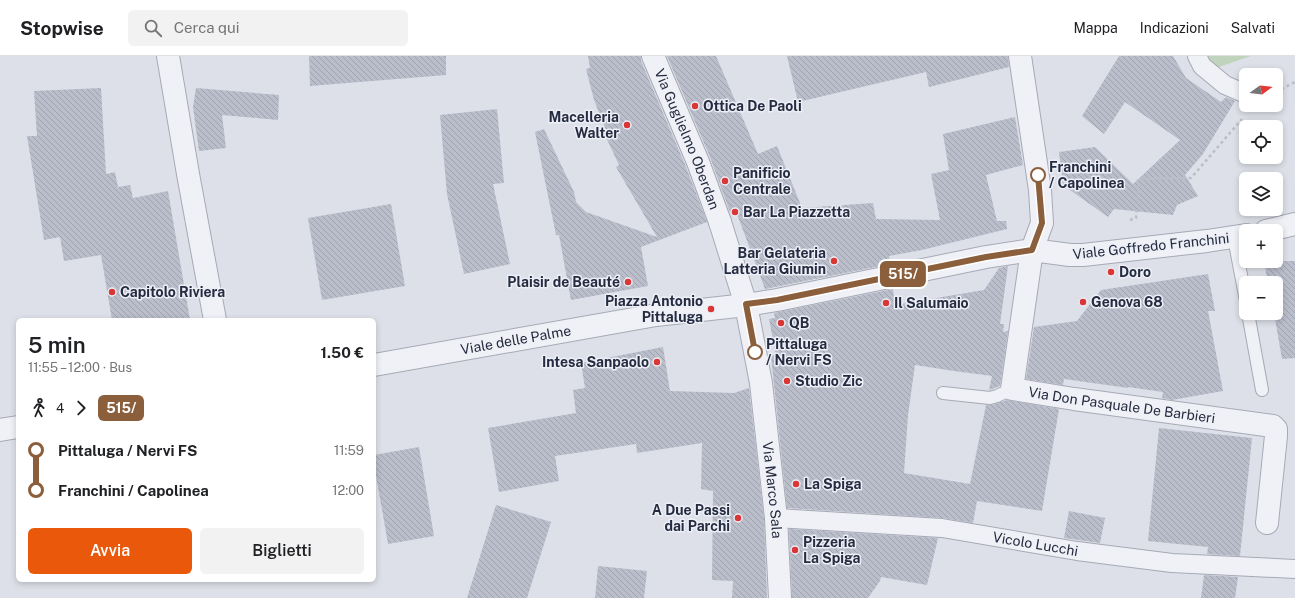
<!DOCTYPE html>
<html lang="it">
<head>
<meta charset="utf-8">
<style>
	body { margin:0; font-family:"Public Sans",sans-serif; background:#f2f2f2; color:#202124; height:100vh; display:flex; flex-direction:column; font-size:15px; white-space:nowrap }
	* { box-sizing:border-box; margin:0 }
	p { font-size:13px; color:#757577 }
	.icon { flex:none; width:22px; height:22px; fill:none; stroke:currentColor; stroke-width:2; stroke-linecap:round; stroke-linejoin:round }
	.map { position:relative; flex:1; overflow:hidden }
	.side { position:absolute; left:16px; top:262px; width:360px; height:264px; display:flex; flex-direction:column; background:#fff; border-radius:6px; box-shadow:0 2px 6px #0003 }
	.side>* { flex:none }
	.badge { padding:0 8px; border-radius:6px; font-size:14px; line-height:26px }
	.needle { width:26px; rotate:75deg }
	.tools { position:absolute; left:1239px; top:12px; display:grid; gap:8px }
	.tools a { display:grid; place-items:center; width:44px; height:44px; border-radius:6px; background:#fff; box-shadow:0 2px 6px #0003; font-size:20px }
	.map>.badge { position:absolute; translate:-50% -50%; box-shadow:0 0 0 2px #fff }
	.legs { display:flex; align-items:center; gap:6px; height:44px; padding:0 12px; font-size:13px }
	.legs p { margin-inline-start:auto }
	.headline { display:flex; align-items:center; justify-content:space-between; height:68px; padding:0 12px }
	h1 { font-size:22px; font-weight:600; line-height:30px }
	.primary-button { display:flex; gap:8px; margin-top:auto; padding:8px 12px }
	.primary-button a { flex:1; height:46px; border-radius:6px; background:#ea580c; color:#fff; font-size:16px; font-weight:600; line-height:46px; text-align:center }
	.primary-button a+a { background:#f2f2f2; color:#202124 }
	ul { padding:0 12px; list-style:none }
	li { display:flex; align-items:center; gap:14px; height:40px; font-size:15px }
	li i { display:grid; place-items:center; width:6px; height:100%; margin:0 5px; background:currentColor }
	li i::after { content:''; width:10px; height:10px; margin:-5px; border:3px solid; border-radius:50%; background:#fff }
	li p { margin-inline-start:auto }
	li:first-child i { background:linear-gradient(#0000 50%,currentColor 0) }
	li:last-child i { background:linear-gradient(currentColor 50%,#0000 0) }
	header { display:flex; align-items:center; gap:24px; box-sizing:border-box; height:56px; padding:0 20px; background:#fff; border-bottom:1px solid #e0e0e0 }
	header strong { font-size:19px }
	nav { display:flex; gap:22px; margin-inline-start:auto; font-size:14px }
	.search { width:280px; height:36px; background:#f2f2f2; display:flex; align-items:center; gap:10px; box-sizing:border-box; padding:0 14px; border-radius:6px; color:#757577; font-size:15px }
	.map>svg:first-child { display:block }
</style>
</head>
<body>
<header>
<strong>Stopwise</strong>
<div class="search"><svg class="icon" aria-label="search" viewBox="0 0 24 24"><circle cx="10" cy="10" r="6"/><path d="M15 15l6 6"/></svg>Cerca qui</div>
<nav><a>Mappa</a><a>Indicazioni</a><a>Salvati</a></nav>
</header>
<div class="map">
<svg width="1295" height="542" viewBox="0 0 1295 542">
	<defs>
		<pattern id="building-back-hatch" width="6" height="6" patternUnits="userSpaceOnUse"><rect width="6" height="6" fill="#babecb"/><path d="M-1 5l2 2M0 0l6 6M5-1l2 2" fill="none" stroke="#a0a3af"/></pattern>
	</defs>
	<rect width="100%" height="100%" fill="#dde0e8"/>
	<path fill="#c0d3bd" d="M1205,0H1251L1213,13Z"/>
	<path fill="url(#building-back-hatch)" d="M309,0H446V19L310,30Z
		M588,0H641V5L686,111L707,166L641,191L648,230L571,244L559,179H556L535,76L544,73L574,136L576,146L586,156L657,181L616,111L619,109L604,77L606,74L594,44L586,13L590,12Z
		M667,0H716L758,98L777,90L802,152L873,147L876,163L940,164L931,118L949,114L943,78L1015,61L1023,109L986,119L997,165H1006L1007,173L922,194L889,200L890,208L765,233L737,158L731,159L710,101Z
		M787,0H1008L1009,11L929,31L926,16L798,46Z
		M1119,0H1173L1186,22L1221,46L1226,41L1235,45L1203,98L1185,119L1198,140L1177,149L1173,159L1114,153L1108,161L1063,129L1059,96L1095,91L1133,128L1180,84L1125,46L1104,78L1082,60Z
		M101,32L106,118L115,116L118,131L130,129L133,142L168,135L190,264H112L101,199L64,205L60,181L44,184L27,80H37L34,35Z
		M196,32L279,39L278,64L222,59L226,92L199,95L193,51Z
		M497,53L504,127L493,128L510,208L464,218L447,138L440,59Z
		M391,148L405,230L322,244L308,162Z
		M1264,205H1295V302L1282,303L1274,257H1276V227H1268Z
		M1008,210L1000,268H1004L1003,276L1008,275L1000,330L989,334L992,320L954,315L915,309L908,359L904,417L970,428L986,349H992L1007,344L1059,353L1042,455L977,445L973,467L943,462L787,452L771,300L776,299L769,263L775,262L774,257L893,233L895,249L984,234L999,212Z
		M1208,218L1215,255H1208L1223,335L1172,344L1162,342L1163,336L1128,331V332L1064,323L1063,329L1026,323L1034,271L1077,265L1101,234Z
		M663,291L670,335L734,337L749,332L764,463L767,542H732L733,525L712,524L713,435L701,433L702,387L637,397L636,388L555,400L559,425L499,436L488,372L576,357L573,334L585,332L581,307Z
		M1159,372L1252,382L1240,500L1207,498L1208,491L1148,485Z
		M419,391L434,480L388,488L374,408V399Z
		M496,449L551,466L527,542H467Z
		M1069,455L1105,462L1100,487L1064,482Z
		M789,473L938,482L927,529L881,521L880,525L868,542H792Z
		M598,510L647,515L644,542H595Z
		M1204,519L1238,521L1235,542H1201Z"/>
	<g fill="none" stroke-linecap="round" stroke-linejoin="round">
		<g stroke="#a6aab6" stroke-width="14">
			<path id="service" d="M1234,182L1246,245
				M1248,257L1262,334
				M943,337L990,342L997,340L1012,333"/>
		</g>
		<g stroke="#a6aab6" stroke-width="20">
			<g id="pedestrian">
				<path d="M1197,0L1202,10L1225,29L1246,38"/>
				<path id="s1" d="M776,462L942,472L1077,495L1172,507L1295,513"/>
			</g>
		</g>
		<g stroke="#a6aab6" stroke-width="24">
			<g id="minor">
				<path d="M168,0L188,118L215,264"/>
				<path id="s2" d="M653,0L698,106L720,166"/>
				<path d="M1266,175L1295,168"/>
				<path id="s3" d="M1246,179L1207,185L1083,199H1070L1032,194L1012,333L1074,343L1273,370L1276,373V380L1267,467"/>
				<path id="s4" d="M374,309L656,259L746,249"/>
				<path d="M0,374L18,371"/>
			</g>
		</g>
		<g stroke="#a6aab6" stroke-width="24">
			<g id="tertiary">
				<path id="s5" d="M720,166L746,249L761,327L776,462L780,542"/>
				<path d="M746,249L777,244L986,201L1032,194L1042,167L1040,134L1020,0"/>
			</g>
		</g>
		<path stroke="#bbbec7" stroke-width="2.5" stroke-dasharray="3 3" stroke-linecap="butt" d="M1276,36L1295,26
			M1130,164L1136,162L1138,123L1191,122L1242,63"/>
		<use href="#service" stroke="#f0f1f6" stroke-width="12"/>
		<use href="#pedestrian" stroke="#f0f1f6" stroke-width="18"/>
		<use href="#minor" stroke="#f0f1f6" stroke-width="22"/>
		<use href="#tertiary" stroke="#f0f1f6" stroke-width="22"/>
	</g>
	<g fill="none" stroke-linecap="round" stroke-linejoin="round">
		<g stroke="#fff" stroke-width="9">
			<path id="line-1" d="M755,296L746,248L777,244L986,201L1032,194L1042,167L1038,119"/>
		</g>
		<use href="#line-1" stroke="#8b5e3c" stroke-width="6"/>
	</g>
	<g fill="#d93636" stroke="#eceff6" stroke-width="1.5">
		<circle cx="695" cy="50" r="4"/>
		<circle cx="627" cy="69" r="4"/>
		<circle cx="725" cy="125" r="4"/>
		<circle cx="735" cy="156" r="4"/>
		<circle cx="834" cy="205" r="4"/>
		<circle cx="1111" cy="216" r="4"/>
		<circle cx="628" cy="226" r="4"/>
		<circle cx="112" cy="236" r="4"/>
		<circle cx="1083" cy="246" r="4"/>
		<circle cx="886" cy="247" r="4"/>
		<circle cx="711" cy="253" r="4"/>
		<circle cx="781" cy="267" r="4"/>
		<circle cx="657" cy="306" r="4"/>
		<circle cx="787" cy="325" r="4"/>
		<circle cx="796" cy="428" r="4"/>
		<circle cx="738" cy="462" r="4"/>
		<circle cx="795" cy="494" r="4"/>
	</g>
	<g fill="#fff" stroke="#8b5e3c" stroke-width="2">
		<circle cx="1038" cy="119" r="7"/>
		<circle cx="755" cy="296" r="7"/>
	</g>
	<g text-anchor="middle" stroke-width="3" stroke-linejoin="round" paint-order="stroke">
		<g font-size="14" font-weight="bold" fill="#252b40" stroke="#eceff6" text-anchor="start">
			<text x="703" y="55">Ottica De Paoli</text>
			<text x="619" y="66" text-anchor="end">Macelleria<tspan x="619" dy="16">Walter</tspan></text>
			<text x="733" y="122">Panificio<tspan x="733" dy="16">Centrale</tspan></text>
			<text x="743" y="161">Bar La Piazzetta</text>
			<text x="826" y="202" text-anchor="end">Bar Gelateria<tspan x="826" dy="16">Latteria Giumin</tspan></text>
			<text x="1119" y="221">Doro</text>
			<text x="620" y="231" text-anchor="end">Plaisir de Beauté</text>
			<text x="120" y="241">Capitolo Riviera</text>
			<text x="703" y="250" text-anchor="end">Piazza Antonio<tspan x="703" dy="16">Pittaluga</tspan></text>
			<text x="1091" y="251">Genova 68</text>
			<text x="894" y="252">Il Salumaio</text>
			<text x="789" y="272">QB</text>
			<text x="649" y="311" text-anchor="end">Intesa Sanpaolo</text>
			<text x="795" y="330">Studio Zic</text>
			<text x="804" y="433">La Spiga</text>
			<text x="730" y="459" text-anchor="end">A Due Passi<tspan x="730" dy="16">dai Parchi</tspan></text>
			<text x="803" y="491">Pizzeria<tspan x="803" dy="16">La Spiga</tspan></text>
		</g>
		<g font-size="14" fill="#252b40" stroke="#eceff6">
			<text dy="5" stroke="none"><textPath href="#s2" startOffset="90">Via Guglielmo Oberdan</textPath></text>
			<text transform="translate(1151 190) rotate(-6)" y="5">Viale Goffredo Franchini</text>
			<text dy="5" stroke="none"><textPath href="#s4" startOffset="144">Viale delle Palme</textPath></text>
			<text dy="5" stroke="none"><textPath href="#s3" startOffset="467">Via Don Pasquale De Barbieri</textPath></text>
			<text dy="5" stroke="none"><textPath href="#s5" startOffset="274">Via Marco Sala</textPath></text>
			<text dy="5" stroke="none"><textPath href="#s1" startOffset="261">Vicolo Lucchi</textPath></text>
		</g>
		<g font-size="14" font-weight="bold" fill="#252b40" stroke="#eceff6" text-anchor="start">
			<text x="1049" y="116">Franchini<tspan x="1049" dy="16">/ Capolinea</tspan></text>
			<text x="766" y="293">Pittaluga<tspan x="766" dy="16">/ Nervi FS</tspan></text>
		</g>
	</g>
</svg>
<div class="tools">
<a><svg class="needle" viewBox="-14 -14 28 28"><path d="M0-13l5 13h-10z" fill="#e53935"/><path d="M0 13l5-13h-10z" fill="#757577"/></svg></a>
<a><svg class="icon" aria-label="locate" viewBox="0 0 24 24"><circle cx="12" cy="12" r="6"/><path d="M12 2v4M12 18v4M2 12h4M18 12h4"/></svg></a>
<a><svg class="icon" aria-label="layers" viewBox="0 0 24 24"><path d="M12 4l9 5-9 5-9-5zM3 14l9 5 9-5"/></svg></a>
<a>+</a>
<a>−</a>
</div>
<b class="badge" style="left:903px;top:218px;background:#8b5e3c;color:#fff">515/</b>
<section class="side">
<div class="headline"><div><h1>5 min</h1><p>11:55 – 12:00 · Bus</p></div><b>1.50 €</b></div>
<div class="legs"><svg class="icon" aria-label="walk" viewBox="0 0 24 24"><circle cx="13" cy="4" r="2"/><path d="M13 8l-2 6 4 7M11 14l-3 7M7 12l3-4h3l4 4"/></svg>4<svg class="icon" aria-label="forward" viewBox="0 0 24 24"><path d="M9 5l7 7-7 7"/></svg><b class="badge" style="background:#8b5e3c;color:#fff">515/</b></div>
<ul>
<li><i style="color:#8b5e3c"></i><b>Pittaluga / Nervi FS</b><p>11:59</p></li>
<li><i style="color:#8b5e3c"></i><b>Franchini / Capolinea</b><p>12:00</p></li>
</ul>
<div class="primary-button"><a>Avvia</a><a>Biglietti</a></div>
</section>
</div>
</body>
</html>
